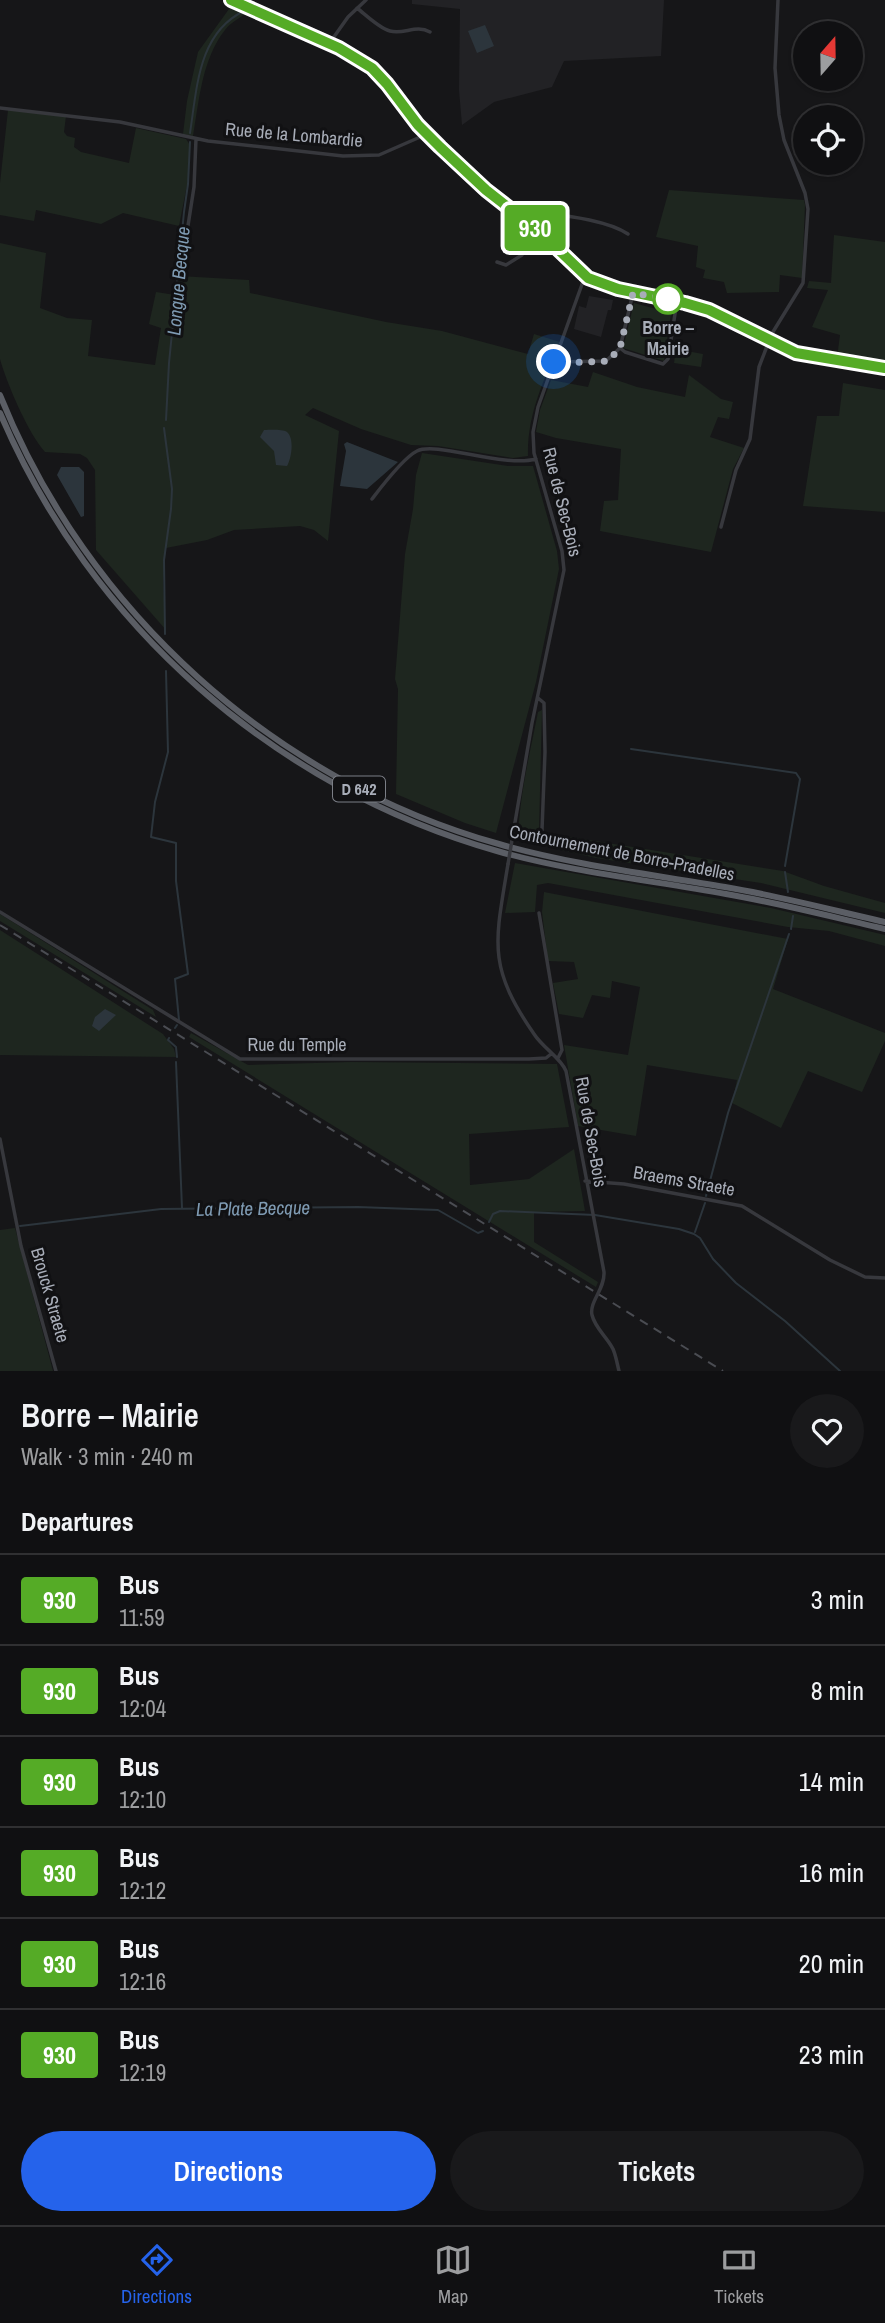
<!DOCTYPE html>
<html lang="en">
<head>
<meta charset="utf-8">
<style>
	body { margin:0; font-family:"Archivo Narrow",sans-serif; background:#19191b; color:#f1f3f6; height:100vh; display:flex; flex-direction:column; font-size:26px; white-space:nowrap }
	* { box-sizing:border-box; margin:0 }
	p { font-size:23px; color:#9c9d9f }
	.icon { flex:none; width:38px; height:38px; fill:none; stroke:currentColor; stroke-width:2; stroke-linecap:round; stroke-linejoin:round }
	.map { position:relative; height:1371px; overflow:hidden }
	.side { display:flex; flex-direction:column; background:#101012; flex:1 }
	.side>* { flex:none }
	.badge { padding:0 14px; border-radius:5px; font-size:24px; line-height:46px }
	.needle { width:46px; rotate:20deg }
	.tools { position:absolute; left:793px; top:21px; display:grid; gap:14px }
	.tools a { display:grid; place-items:center; width:70px; height:70px; border-radius:50%; background:#101012; box-shadow:0 2px 5px #0004,0 0 0 2px #303032; font-size:35px }
	.you { position:absolute; width:35px; height:35px; margin:-18px; border:5px solid #fff; border-radius:50%; background:#1a73e8; box-shadow:0 0 0 10px #1a73e833 }
	.map>.badge { position:absolute; translate:-50% -50%; box-shadow:0 0 0 4px #fff }
	h2 { padding:0 21px; font-size:26px; line-height:63px }
	.round { display:grid; place-items:center; flex:none; width:74px; height:74px; border-radius:37px; background:#19191b }
	.headline { display:flex; align-items:center; justify-content:space-between; height:119px; padding:0 21px }
	h1 { font-size:33px; font-weight:600; line-height:52px }
	.primary-button { display:flex; gap:14px; margin-top:auto; padding:14px 21px }
	.primary-button a { flex:1; height:80px; border-radius:42px; background:#2563eb; color:#fff; font-size:28px; font-weight:600; line-height:80px; text-align:center }
	.primary-button a+a { background:#19191b; color:#f1f3f6 }
	ul { padding:0; list-style:none }
	li { display:flex; align-items:center; gap:21px; height:91px; padding:0 21px; border-top:2px solid #303032 }
	li div { flex:1 }
	li b { display:block; font-size:26px }
	li em { font-style:normal }
	li .badge { min-width:77px; font-weight:700; text-align:center }
	.tab-bar { display:flex; justify-content:space-around; align-items:center; height:98px; border-top:2px solid #303032; background:#101012; font-size:19px; color:#9c9d9f }
	.tab-bar a { display:grid; justify-items:center; gap:4px }
	.tab-bar .active { color:#2563eb }
	.map>svg:first-child { display:block }
</style>
</head>
<body>
<div class="map">
<svg width="885" height="1371" viewBox="0 0 885 1371">
	<rect width="100%" height="100%" fill="#161618"/>
	<path fill="#222225" d="M412,0H664L661,56L564,61L552,87L494,102L462,125L459,90L460,9L412,4Z
		M589,296L613,300L611,310H608L601,337L574,329L579,306L586,308Z"/>
	<path fill="#1e261f" d="M228,5L246,13C239,19 231,22 225,30C202,59 199,101 193,136L183,134L187,101L198,52L229,9Z
		M8,110L66,116L64,132L67,136L75,138L74,147L81,152L129,163L136,128L186,139L190,145L188,180L179,226L123,213L101,224L36,210L34,221L0,215V183Z
		M669,190L804,200L805,205L802,278L780,275L779,292L727,293L724,282L703,278L705,270L696,267L698,246L656,237Z
		M834,235L885,242V364L837,358L840,335L812,327L828,290L807,288L809,281L831,283Z
		M0,243L46,253L40,308L67,318L92,320L88,356L155,365L161,328L149,324L156,292L175,295L179,276L249,280L250,293L386,322L442,331L528,354L534,334L560,342C544,380 527,414 528,456L513,458L438,446L411,445L361,429L313,408L305,415L339,431L328,541L314,530L300,526L234,530L207,540L166,548L163,582L166,630L96,550L95,470L87,458L80,454L45,452C28,433 7,384 0,359Z
		M634,303L671,313L664,361L623,348Z
		M676,349L703,354L701,367L674,363Z
		M593,372L637,387L685,397L689,375L721,399L733,402L729,419L718,417L710,437L744,448L733,469L711,552L600,531L604,501L618,500L621,449L556,438L536,432L540,410L551,380L588,387Z
		M843,383L885,390V512L803,506L817,416H839Z
		M422,453L508,466H533L557,551L559,569L536,682L496,833L465,823L396,794L398,689L395,679L405,554L413,509L416,475Z
		M542,710L539,832L783,871L824,886L885,903V913L761,883L596,858L518,840C519,797 530,753 538,712Z
		M515,863L771,908L885,935V946L829,931L788,927L548,883L537,885L535,912L505,913Z
		M544,892L788,939L773,989L885,1033V1041L862,1092L808,1071L781,1128L732,1103L737,1080L647,1065L636,1136L578,1126L564,1045L628,1055L640,987L612,981L610,998L592,995L583,1018L559,1014L553,983L578,979L574,962L548,961L542,912Z
		M0,914L153,1010L156,1017L0,921Z
		M0,930L163,1034L174,1049L176,1057L0,1055Z
		M191,1033L248,1065L351,1062L557,1064L569,1127L469,1134L470,1185L529,1179L574,1149L585,1211L534,1212V1242L598,1282L596,1287L207,1048L189,1037Z
		M15,1228L53,1371H0V1230Z"/>
	<path fill="#2c353c" d="M485,25L494,46L477,53L468,31Z
		M264,430C270,430 282,429 287,432C295,439 291,459 287,466L276,465L274,451L260,437Z
		M347,442L398,462L367,489L340,486L346,451L344,444Z
		M61,467H79L84,472V516L81,517L57,475Z
		M105,1009L116,1015L99,1031L92,1026L95,1017Z"/>
	<g fill="none" stroke-linecap="round" stroke-linejoin="round">
		<path stroke="#2c353c" stroke-width="2" d="M249,2L251,0
			M190,133C197,88 198,33 244,11
			M166,420L169,363L184,212L188,184L190,142
			M164,428L172,489L171,509L164,560L165,634
			M166,671L168,752L155,802L151,837L176,843V881L188,974L175,979L179,1020
			M631,749L796,773L800,779L785,866
			M785,872L788,892
			M791,929L793,916
			M175,1028L177,1025
			M169,1038L168,1040L176,1047L177,1057
			M176,1062L182,1208
			M706,1196L728,1113L789,934
			M489,1222L493,1214L500,1211L595,1215L679,1229L694,1234L700,1238L713,1259L736,1283L785,1321L840,1371
			M20,1226L161,1209L358,1207L438,1210L478,1233L483,1231
			M695,1232L705,1203"/>
		<path stroke="#37383d" stroke-width="3.5" d="M357,8C366,15 379,28 390,31C404,35 416,24 430,32
			M331,41L348,17L366,0
			M0,108L120,122L208,141L343,156L379,155L427,134
			M185,245L194,187L196,139
			M497,262L506,265L522,255L531,231L546,213C569,216 609,221 628,234
			M633,293L620,348L625,352L663,364L668,359L677,301
			M768,340L803,283L808,209L805,193L784,140L779,115L775,68L778,0
			M555,362L606,361L620,348
			M372,499C382,486 403,458 417,451C436,441 503,468 536,459
			M721,527L736,470L750,439L759,367L769,341
			M538,698L544,703L545,752L542,830
			M513,834L532,723L564,570L562,551L534,453L533,432L538,407L585,276
			M508,864C495,943 487,966 534,1034C543,1048 561,1058 566,1071L604,1272C605,1289 589,1302 592,1315C595,1328 607,1337 613,1349C616,1356 617,1363 619,1371
			M0,912L240,1059H529L546,1058L551,1054
			M539,913L562,1050L558,1058
			M0,1139L21,1246L56,1371
			M585,1181L624,1184L742,1206L830,1260L865,1277L885,1278"/>
		<path stroke="#37383d" stroke-width="4.5" d="M231,0C272,16 317,27 353,52C382,71 397,101 420,126C456,166 498,196 539,231C554,245 567,264 584,275C616,297 660,295 696,306C729,316 755,337 786,349C817,361 852,363 885,368
			M254,10L325,41L360,60"/>
		<path stroke="#5b5e65" stroke-width="6" d="M0,395C87,612 274,781 499,844C573,865 649,874 725,887C779,896 832,910 885,922
			M0,413C90,625 275,788 497,851C571,872 649,880 726,894C779,903 832,917 885,929"/>
		<path stroke="#4a4c52" stroke-width="2" stroke-dasharray="9 7" stroke-linecap="butt" d="M0,925L723,1371"/>
		<path stroke="#37383d" stroke-width="3.5" d="M508,864L513,834"/>
	</g>
	<g fill="none" stroke-linecap="round" stroke-linejoin="round">
		<g stroke="#fff" stroke-width="16">
			<path id="line" d="M231,0L339,48L372,68L387,84L418,125L440,147L486,190L541,233L588,278L618,289L685,303L709,310L796,353L885,368"/>
		</g>
		<use href="#line" stroke="#55ab26" stroke-width="10"/>
		<path stroke="#a8adb8" stroke-width="7" stroke-dasharray="0 12.6" d="M554,362L566,363L608,361L620,348L633,293L668,299"/>
	</g>
	<circle fill="#fff" stroke="#55ab26" stroke-width="3.5" cx="668" cy="299" r="14"/>
	<g text-anchor="middle" stroke-width="6" stroke-linejoin="round" paint-order="stroke">
		<rect fill="#111113" stroke="#7b7e86" stroke-width="2" x="333" y="776.5" width="52" height="25" rx="5"/>
		<g font-size="16" font-weight="bold" fill="#a8adb8">
			<text x="359" y="795">D 642</text>
		</g>
		<g font-size="18" fill="#a8adb8" stroke="#111113">
			<text transform="translate(294 135) rotate(5)" y="6">Rue de la Lombardie</text>
			<text transform="translate(562 502) rotate(76)" y="6">Rue de Sec-Bois</text>
			<text transform="translate(622 853) rotate(11)" y="6">Contournement de Borre-Pradelles</text>
			<text x="297" y="1051">Rue du Temple</text>
			<text transform="translate(591 1132) rotate(80)" y="6">Rue de Sec-Bois</text>
			<text transform="translate(684 1181) rotate(10)" y="6">Braems Straete</text>
			<text transform="translate(50 1295) rotate(74)" y="6">Brouck Straete</text>
		</g>
		<g font-size="18" font-weight="bold" fill="#a8adb8" stroke="#111113">
			<text x="668" y="334">Borre –<tspan x="668" dy="21">Mairie</tspan></text>
		</g>
		<g font-size="19" font-style="italic" fill="#7f9bb3" stroke="#111113">
			<text transform="translate(178 281) rotate(-85)" y="7">Longue Becque</text>
			<text transform="translate(253 1208) rotate(-1)" y="7">La Plate Becque</text>
		</g>
	</g>
</svg>
<div class="tools">
<a><svg class="needle" viewBox="-14 -14 28 28"><path d="M0-13l5 13h-10z" fill="#e53935"/><path d="M0 13l5-13h-10z" fill="#9c9d9f"/></svg></a>
<a><svg class="icon" aria-label="locate" viewBox="0 0 24 24"><circle cx="12" cy="12" r="6"/><path d="M12 2v4M12 18v4M2 12h4M18 12h4"/></svg></a>
</div>
<div class="you" style="left:554px;top:362px"></div>
<b class="badge" style="left:535px;top:228px;background:#55ab26;color:#fff">930</b>
</div>
<section class="side">
<div class="headline"><div><h1>Borre – Mairie</h1><p>Walk · 3 min · 240 m</p></div><a class="round"><svg class="icon" aria-label="heart" viewBox="0 0 24 24"><path d="M12 20l-8-8c-3-5 5-10 8-4 3-6 11-1 8 4z"/></svg></a></div>
<h2>Departures</h2>
<ul>
<li><span class="badge" style="background:#55ab26;color:#fff">930</span><div><b>Bus</b><p>11:59</p></div><em>3 min</em></li>
<li><span class="badge" style="background:#55ab26;color:#fff">930</span><div><b>Bus</b><p>12:04</p></div><em>8 min</em></li>
<li><span class="badge" style="background:#55ab26;color:#fff">930</span><div><b>Bus</b><p>12:10</p></div><em>14 min</em></li>
<li><span class="badge" style="background:#55ab26;color:#fff">930</span><div><b>Bus</b><p>12:12</p></div><em>16 min</em></li>
<li><span class="badge" style="background:#55ab26;color:#fff">930</span><div><b>Bus</b><p>12:16</p></div><em>20 min</em></li>
<li><span class="badge" style="background:#55ab26;color:#fff">930</span><div><b>Bus</b><p>12:19</p></div><em>23 min</em></li>
</ul>
<div class="primary-button"><a>Directions</a><a>Tickets</a></div>
</section>
<nav class="tab-bar">
<a class="active"><svg class="icon" aria-label="directions" viewBox="0 0 24 24"><path d="M12 3l9 9-9 9-9-9zM9 14v-3h6M13 9l2 2-2 2"/></svg>Directions</a>
<a><svg class="icon" aria-label="map" viewBox="0 0 24 24"><path d="M3 6l6-2 6 2 6-2v14l-6 2-6-2-6 2zM9 4v14M15 6v14"/></svg>Map</a>
<a><svg class="icon" aria-label="tickets" viewBox="0 0 24 24"><path d="M3 7h18v10H3zM15 7v10"/></svg>Tickets</a>
</nav>
</body>
</html>
